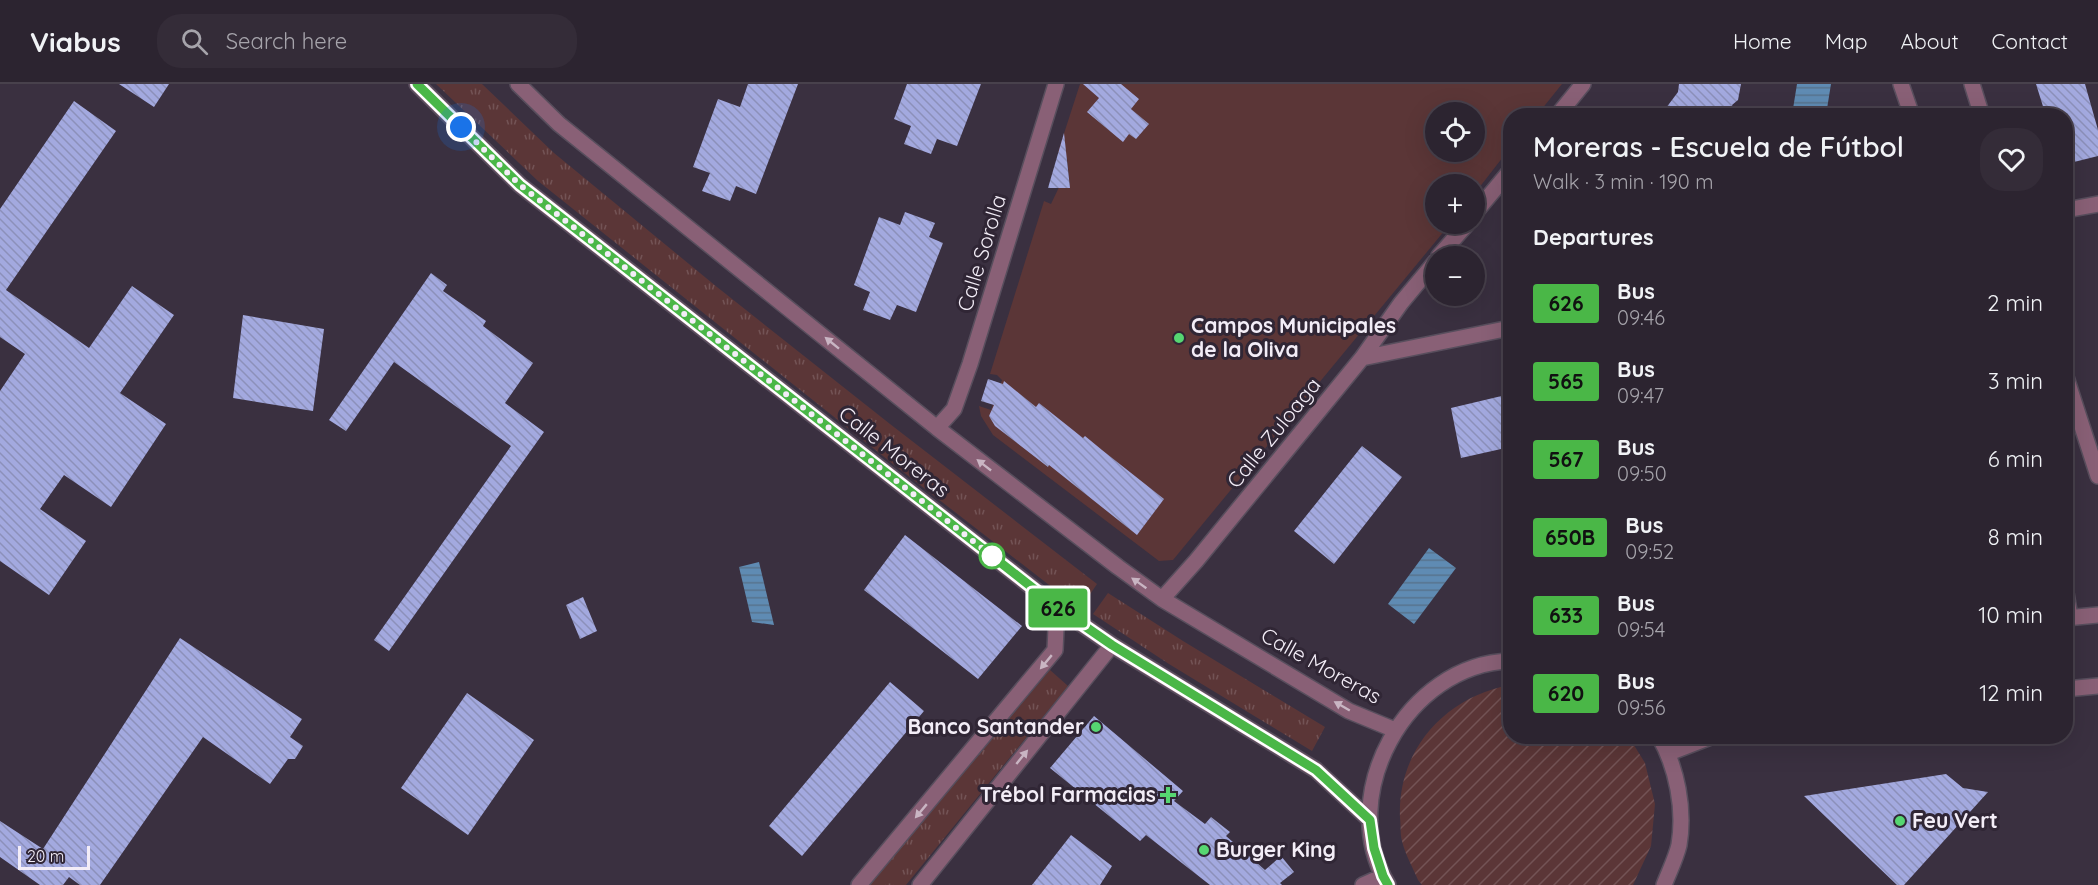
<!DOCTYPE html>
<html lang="en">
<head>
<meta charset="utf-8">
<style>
	body { margin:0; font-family:Quicksand,sans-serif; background:#342c38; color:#f1f3f6; height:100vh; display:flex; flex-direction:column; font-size:22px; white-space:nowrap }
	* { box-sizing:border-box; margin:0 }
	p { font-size:20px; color:#a6a4ab }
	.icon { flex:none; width:33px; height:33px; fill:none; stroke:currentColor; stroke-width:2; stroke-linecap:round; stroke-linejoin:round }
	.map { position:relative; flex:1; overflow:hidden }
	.side { position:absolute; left:1503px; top:24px; width:570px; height:636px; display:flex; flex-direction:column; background:#2c2430; border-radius:24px; box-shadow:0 6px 24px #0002,0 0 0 2px #48414c }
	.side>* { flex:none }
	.badge { padding:0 12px; border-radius:4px; font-size:21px; line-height:39px }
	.fabs { position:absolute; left:1425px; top:18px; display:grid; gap:12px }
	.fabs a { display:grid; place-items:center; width:60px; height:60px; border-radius:50%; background:#2c2430; box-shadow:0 6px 24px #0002,0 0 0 2px #48414c; font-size:30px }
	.scale { position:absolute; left:18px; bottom:15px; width:72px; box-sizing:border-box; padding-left:6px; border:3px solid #f3edf7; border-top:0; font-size:16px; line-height:21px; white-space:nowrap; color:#f3edf7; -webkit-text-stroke:4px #302635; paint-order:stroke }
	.you { position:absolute; width:30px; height:30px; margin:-15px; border:4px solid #fff; border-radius:50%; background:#1a73e8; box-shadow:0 0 0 9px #1a73e833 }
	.map>.badge { position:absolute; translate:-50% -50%; box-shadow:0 0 0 3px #fff }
	h2 { padding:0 30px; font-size:22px; line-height:54px }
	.round { display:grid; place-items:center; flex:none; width:63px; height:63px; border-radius:24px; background:#342c38 }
	.summary { display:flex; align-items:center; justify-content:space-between; height:102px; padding:0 30px }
	h1 { font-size:28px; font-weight:600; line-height:45px }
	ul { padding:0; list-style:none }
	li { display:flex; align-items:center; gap:18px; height:78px; padding:0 30px }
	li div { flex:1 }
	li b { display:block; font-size:22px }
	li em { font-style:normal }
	li .badge { min-width:66px; font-weight:700; text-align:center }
	header { display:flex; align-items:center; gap:36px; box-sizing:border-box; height:84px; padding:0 30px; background:#2c2430; border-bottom:2px solid #48414c }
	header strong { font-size:28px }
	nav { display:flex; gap:33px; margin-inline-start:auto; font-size:21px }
	.search { width:420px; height:54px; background:#342c38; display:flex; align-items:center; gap:15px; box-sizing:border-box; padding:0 21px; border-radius:24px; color:#a6a4ab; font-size:22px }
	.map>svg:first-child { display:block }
</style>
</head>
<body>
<header>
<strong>Viabus</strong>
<div class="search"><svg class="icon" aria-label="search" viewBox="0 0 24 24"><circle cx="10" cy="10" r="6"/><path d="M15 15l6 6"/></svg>Search here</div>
<nav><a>Home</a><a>Map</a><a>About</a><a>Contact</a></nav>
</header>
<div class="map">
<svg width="2098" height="801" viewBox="0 0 2098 801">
	<defs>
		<pattern id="grass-tufts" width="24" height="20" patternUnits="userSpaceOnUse" patternTransform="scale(1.5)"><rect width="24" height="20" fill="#5b3637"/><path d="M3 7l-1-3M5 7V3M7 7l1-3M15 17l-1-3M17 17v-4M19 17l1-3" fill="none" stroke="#735355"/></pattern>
		<pattern id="garden-furrows" width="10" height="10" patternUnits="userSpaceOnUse" patternTransform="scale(1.5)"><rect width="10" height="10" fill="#5b3637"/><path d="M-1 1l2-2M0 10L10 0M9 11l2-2" fill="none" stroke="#735355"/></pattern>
		<pattern id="water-rules" width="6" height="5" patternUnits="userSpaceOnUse" patternTransform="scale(1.5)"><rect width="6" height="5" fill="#5f8bb3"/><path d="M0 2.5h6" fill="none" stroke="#57738e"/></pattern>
		<pattern id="building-back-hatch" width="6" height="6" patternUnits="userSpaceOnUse" patternTransform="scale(1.5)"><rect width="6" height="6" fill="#a3a9df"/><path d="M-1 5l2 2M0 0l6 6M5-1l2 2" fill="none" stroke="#8c90ba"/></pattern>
	</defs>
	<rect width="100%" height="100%" fill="#3a3040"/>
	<path fill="url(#grass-tufts)" d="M436,0H482L554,69L717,203L890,340L1097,500L1080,525L893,380L538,97Z
		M1108,509L1183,557L1325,643L1312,667L1169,580L1093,530Z
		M1050,586L1068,602L906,801H870Z"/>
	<path fill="url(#garden-furrows)" d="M1510,601V652L1629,653L1645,679L1655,720L1651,762L1633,801H1422L1418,796C1413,784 1405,770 1402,757C1400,750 1401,742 1400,734C1397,666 1445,613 1510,601Z"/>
	<path fill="#5b3637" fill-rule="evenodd" d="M1080,0H1562L1537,31L1510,32V64L1475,109L1474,100H1436V140H1450L1173,476L1159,477L993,351L981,332L979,322L991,326L1002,296L997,291L990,290L1044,117L1051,120L1061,99L1063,104H1070L1067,74L1058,68ZM1436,28H1474V68H1436Z"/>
	<path fill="url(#water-rules)" d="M1797,0H1831L1826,31H1792Z
		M1429,464L1456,484L1414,540L1388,520Z
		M759,478L774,541L752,538L739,483Z"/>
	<path fill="url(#building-back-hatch)" d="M119,0H169L154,23Z
		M748,0H798L756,110L736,102L730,117L702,107L710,89L693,83L718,15L740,23Z
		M907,0H981L957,62L937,55L931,70L904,60L911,42L894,35Z
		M1083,0H1121L1139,15L1131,25L1149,40L1136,55L1129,50L1123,58L1087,28L1099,14Z
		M1679,0H1741L1738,16L1732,21L1736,32H1660L1678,8Z
		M2036,0H2085L2098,46V72L2066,80V32H2046Z
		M74,17L116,47L6,206L89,264L132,202L174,231L120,309L166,340L111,423L64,391L40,425L86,457L49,511L0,477V307L25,270L0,253V125Z
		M1064,49L1070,104H1048Z
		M905,128L935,139L929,153L943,159L916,228L897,221L890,236L863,226L870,208L854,201L879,133L900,141Z
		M431,189L447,201L443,207L486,237L483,242L533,279L505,319L544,348L389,567L374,556L511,362L394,278L346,347L329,336Z
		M243,231L324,245L313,327L233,314Z
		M988,295L1003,300L1004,297L1036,323L1039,319L1083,354L1085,352L1102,366L1164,415L1137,451L1049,381L1048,383L995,342L989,332L994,321L981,317Z
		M1510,310V363L1461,374L1451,324Z
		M1362,362L1402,393L1334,480L1294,447Z
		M905,451L1022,542L978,595L864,506Z
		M583,513L597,547L580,555L566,521Z
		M180,554L302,635L290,653L303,662L295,675H288L270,700L203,653L100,801H80L69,793L63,801H40L0,773V737L43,765Z
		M890,598L924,627L802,772L769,742Z
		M467,609L534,656L468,751L401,704Z
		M1094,632L1183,707L1174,717L1205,740L1211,733L1230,748L1226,752L1265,786L1281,772L1294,788L1280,799L1282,801H1210L1146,751L1140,757L1050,684Z
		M1946,690L1963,704L1988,708L1904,801H1897L1804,712Z
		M1071,751L1112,782L1100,801H1032Z"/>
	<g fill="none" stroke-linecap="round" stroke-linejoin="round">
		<g stroke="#584e5d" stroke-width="18">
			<path id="minor" d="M417,0L520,101L1057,523L1112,561L1316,686L1370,736
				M518,0L559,40L937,344L1118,483L1162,515L1349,627L1395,646
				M1901,0L1912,32
				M1972,0L1982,32
				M1557,32L1583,0
				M2066,126L2098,120
				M1474,130L1510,87
				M1439,172L1467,140
				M1362,274L1510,244
				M2066,293L2098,392
				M937,344L954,325L970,280L1056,0
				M2066,509L2070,533
				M1162,515L1196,477L1362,274L1401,219L1436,177
				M2066,534L2098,531
				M2066,605L2098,602
				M1659,652C1677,684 1685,725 1679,761C1676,774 1669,788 1664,801
				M1669,669L1713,652
				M859,801L1055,566L1057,523
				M920,801L1112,561
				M1363,801L1383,792
				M1388,801C1334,711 1407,580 1510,577"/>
		</g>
		<use href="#minor" stroke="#896076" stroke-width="15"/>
	</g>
	<defs><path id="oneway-solid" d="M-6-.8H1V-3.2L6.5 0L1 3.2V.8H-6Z" transform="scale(1.5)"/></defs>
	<g fill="#c9b5c3">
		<use href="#oneway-solid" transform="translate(832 259) rotate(-141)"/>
		<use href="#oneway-solid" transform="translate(984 381) rotate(-142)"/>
		<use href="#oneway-solid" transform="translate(1139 499) rotate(-145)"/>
		<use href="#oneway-solid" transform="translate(1046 578) rotate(130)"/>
		<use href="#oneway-solid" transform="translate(1342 622) rotate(-150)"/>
		<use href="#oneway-solid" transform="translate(1022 673) rotate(-51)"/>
		<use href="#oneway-solid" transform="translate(921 727) rotate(130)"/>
	</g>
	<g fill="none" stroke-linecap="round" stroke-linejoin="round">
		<g stroke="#fff" stroke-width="14">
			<path id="line" d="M417,0L520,101L1057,523L1112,561L1316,686L1370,736L1374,764L1383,792L1388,801"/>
		</g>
		<use href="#line" stroke="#4ab747" stroke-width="9"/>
		<path stroke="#f3edf7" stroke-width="6" stroke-dasharray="0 10.8" d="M461,43L520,101L992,472"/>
	</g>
	<g fill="#56d671" stroke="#302635" stroke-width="2">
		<circle cx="1179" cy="254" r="6"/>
		<circle cx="1096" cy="643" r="6"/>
		<path d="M1165 702h6v6h6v6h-6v6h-6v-6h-6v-6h6z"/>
		<circle cx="1900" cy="737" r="6"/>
		<circle cx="1204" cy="766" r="6"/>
	</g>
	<circle fill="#fff" stroke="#4ab747" stroke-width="3" cx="992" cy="472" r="12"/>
	<g text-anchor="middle" stroke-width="6" stroke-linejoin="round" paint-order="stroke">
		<g font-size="21" fill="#f3edf7" stroke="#302635">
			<text transform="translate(982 169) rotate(-73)" y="7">Calle Sorolla</text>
			<text transform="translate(1274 349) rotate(-51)" y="7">Calle Zuloaga</text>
			<text transform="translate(894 368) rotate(38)" y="7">Calle Moreras</text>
			<text transform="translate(1321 582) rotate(29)" y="7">Calle Moreras</text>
		</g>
		<g font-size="21" font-weight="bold" fill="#f3edf7" stroke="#302635" text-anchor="start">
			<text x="1191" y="249">Campos Municipales<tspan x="1191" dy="24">de la Oliva</tspan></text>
			<text x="1084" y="650" text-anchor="end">Banco Santander</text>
			<text x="1156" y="718" text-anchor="end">Trébol Farmacias</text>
			<text x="1912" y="744">Feu Vert</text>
			<text x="1216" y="773">Burger King</text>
		</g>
	</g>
</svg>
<div class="fabs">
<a><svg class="icon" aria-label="locate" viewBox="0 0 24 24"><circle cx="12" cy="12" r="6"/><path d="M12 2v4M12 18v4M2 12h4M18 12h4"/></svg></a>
<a>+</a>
<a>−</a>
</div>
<div class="scale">20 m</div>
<div class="you" style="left:461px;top:43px"></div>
<b class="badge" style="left:1058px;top:524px;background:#4ab747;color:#111">626</b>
<section class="side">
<div class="summary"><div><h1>Moreras - Escuela de Fútbol</h1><p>Walk · 3 min · 190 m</p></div><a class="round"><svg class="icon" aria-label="heart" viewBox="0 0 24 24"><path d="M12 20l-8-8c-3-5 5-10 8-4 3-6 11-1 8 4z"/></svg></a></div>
<h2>Departures</h2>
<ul>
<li><span class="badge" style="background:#4ab747;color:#111">626</span><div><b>Bus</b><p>09:46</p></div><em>2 min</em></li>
<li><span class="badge" style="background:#4ab747;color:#111">565</span><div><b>Bus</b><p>09:47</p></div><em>3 min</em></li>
<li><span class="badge" style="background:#4ab747;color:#111">567</span><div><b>Bus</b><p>09:50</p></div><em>6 min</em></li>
<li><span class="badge" style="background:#4ab747;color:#111">650B</span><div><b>Bus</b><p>09:52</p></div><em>8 min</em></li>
<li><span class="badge" style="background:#4ab747;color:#111">633</span><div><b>Bus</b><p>09:54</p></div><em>10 min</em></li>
<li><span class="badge" style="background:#4ab747;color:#111">620</span><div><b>Bus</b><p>09:56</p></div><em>12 min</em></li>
</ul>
</section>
</div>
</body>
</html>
